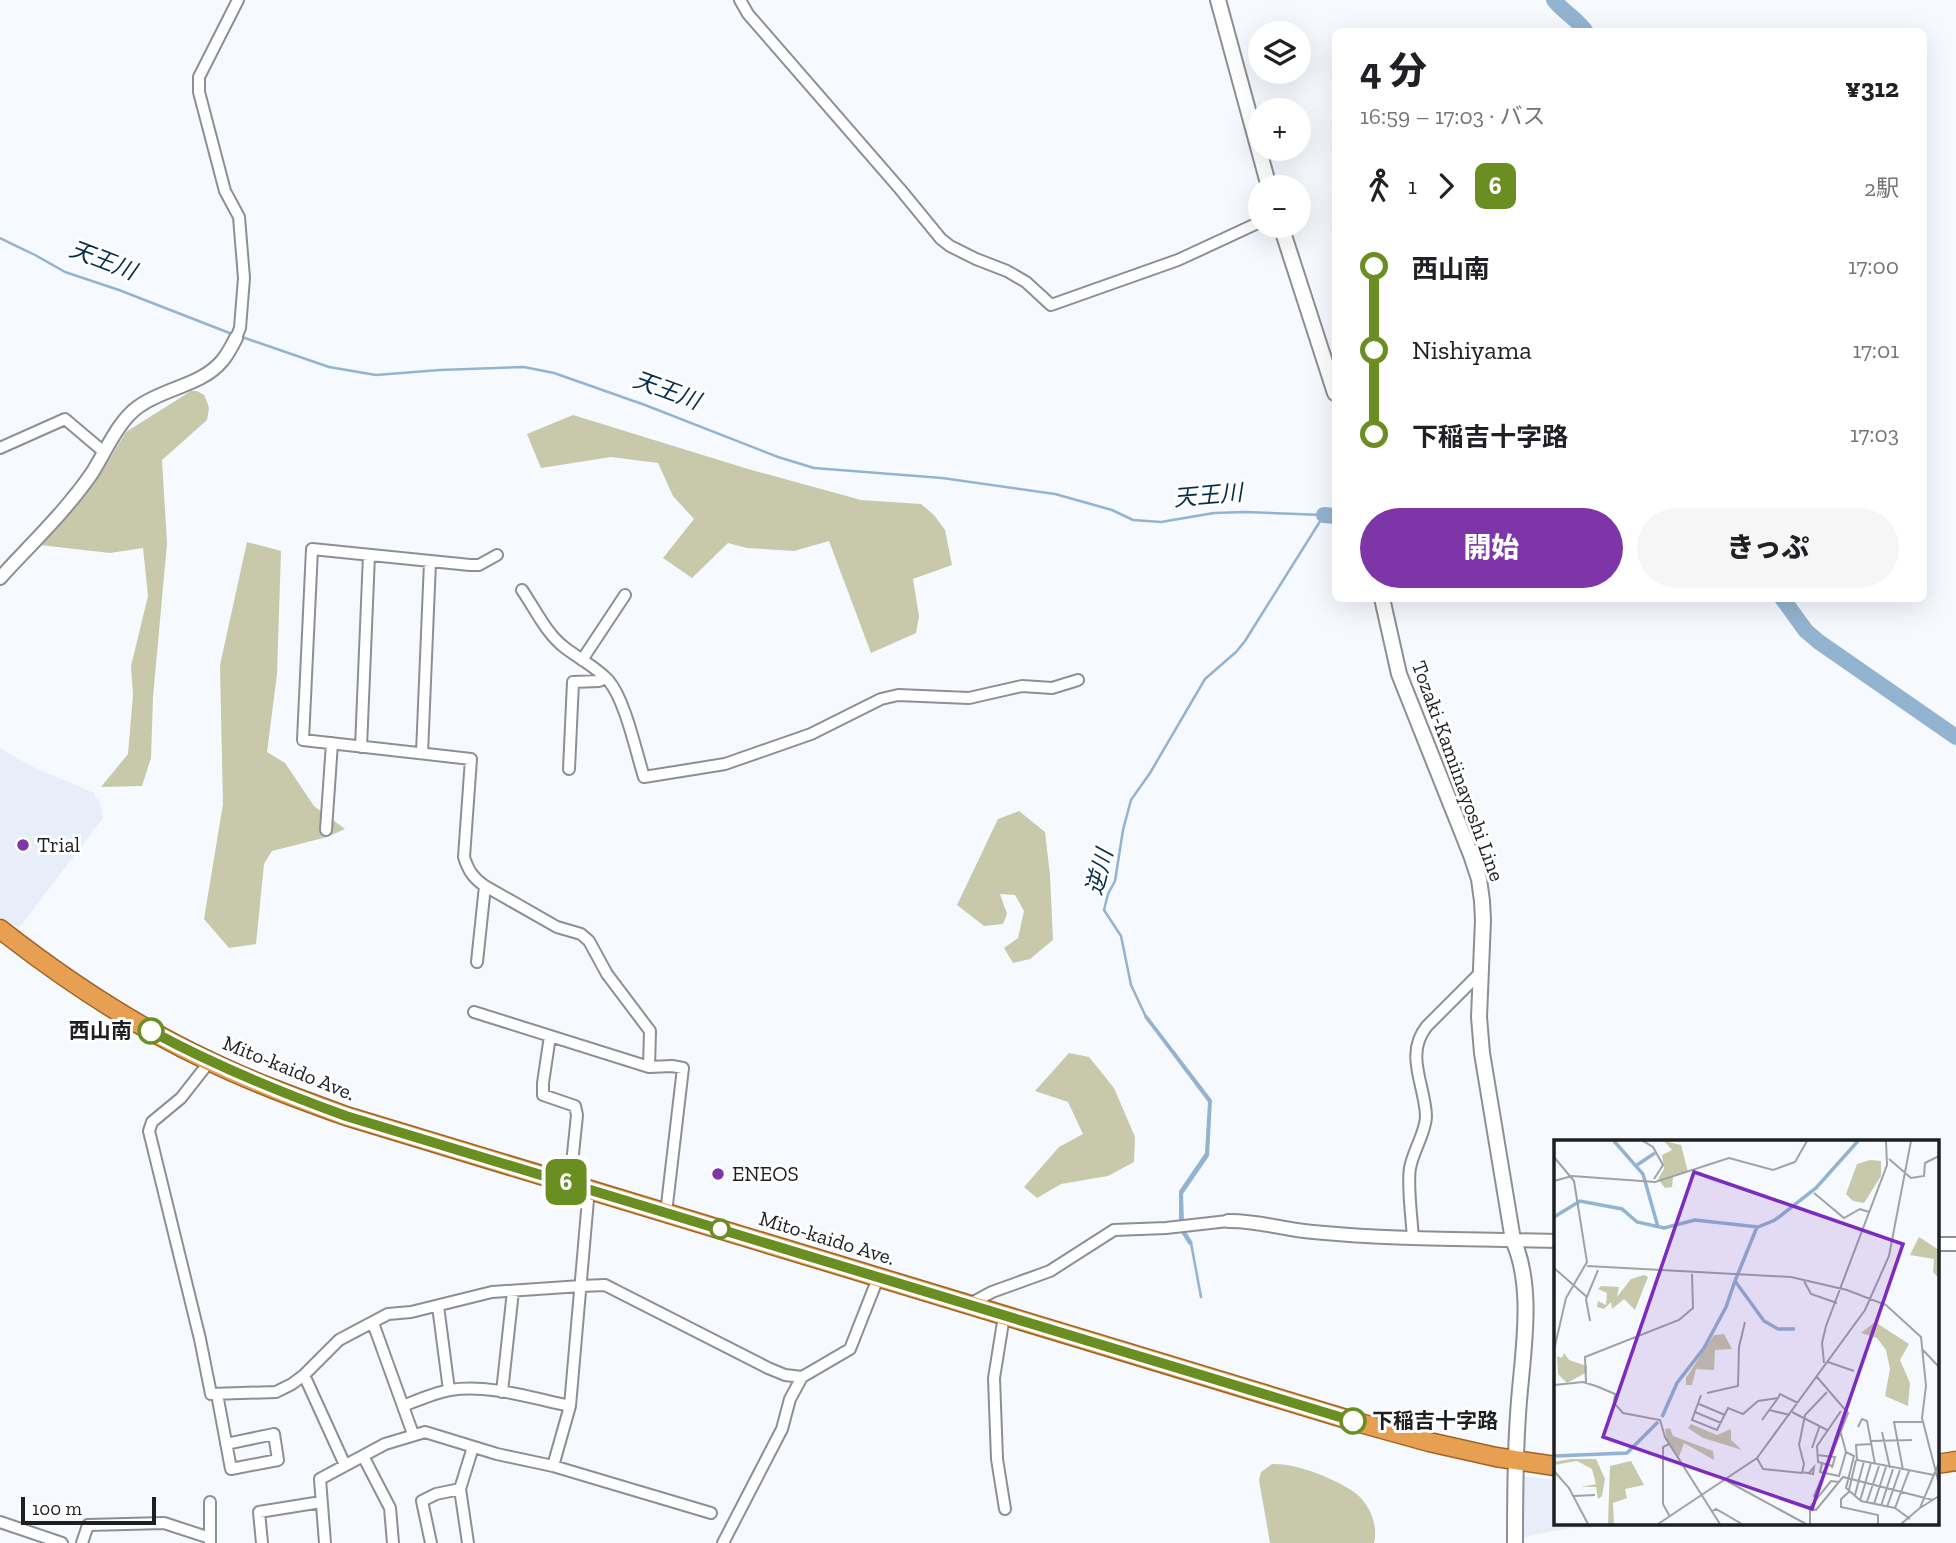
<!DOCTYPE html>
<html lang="ja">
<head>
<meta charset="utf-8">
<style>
	body { margin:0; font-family:"Zilla Slab","Noto Sans JP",serif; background:#f6f6f6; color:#202124; height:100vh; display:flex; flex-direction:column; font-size:26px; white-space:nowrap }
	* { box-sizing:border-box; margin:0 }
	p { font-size:23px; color:#757577 }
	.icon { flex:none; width:38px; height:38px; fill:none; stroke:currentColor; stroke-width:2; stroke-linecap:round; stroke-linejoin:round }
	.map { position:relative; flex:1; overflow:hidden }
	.side { position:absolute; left:1332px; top:28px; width:595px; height:574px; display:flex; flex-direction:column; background:#fff; border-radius:10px; box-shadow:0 7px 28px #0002 }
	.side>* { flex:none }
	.badge { padding:0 14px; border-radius:10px; font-size:24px; line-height:46px }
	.fabs { position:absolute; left:1248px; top:21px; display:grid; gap:14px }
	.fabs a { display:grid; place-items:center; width:63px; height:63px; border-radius:50%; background:#fff; box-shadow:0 7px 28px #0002; font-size:35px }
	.scale { position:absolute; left:21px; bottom:18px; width:135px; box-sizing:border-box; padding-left:7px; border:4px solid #1e1f21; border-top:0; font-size:19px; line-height:24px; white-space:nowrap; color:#1e1f21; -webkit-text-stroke:5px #fff; paint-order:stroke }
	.map>.badge { position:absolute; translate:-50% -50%; box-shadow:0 0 0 4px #fff }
	.legs { display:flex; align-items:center; gap:10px; height:77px; padding:0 28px; font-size:23px }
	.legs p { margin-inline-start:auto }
	.summary { display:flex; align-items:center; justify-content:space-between; height:119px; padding:0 28px }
	h1 { font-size:38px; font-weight:800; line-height:52px }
	.primary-button { display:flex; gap:14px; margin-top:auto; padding:14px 28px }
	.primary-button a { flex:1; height:80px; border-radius:42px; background:#7e35a7; color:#fff; font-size:28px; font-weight:800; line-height:80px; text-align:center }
	.primary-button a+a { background:#f6f6f6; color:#202124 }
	ul { padding:0 28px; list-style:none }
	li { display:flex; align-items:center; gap:24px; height:84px; font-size:26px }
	li i { display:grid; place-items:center; width:10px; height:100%; margin:0 9px; background:currentColor }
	li i::after { content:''; width:18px; height:18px; margin:-9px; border:5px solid; border-radius:50%; background:#fff }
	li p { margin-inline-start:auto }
	li:first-child i { background:linear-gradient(#0000 50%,currentColor 0) }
	li:last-child i { background:linear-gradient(currentColor 50%,#0000 0) }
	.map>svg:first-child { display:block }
</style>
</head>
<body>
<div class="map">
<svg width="1956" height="1543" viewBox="0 0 1956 1543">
	<rect width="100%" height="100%" fill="#f6f9fe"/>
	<path fill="#e7eef9" d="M0,748L31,766L94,793L96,799H98L103,812L101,813L103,818L19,928L0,917Z
		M1522,1476L1555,1480V1524H1593L1592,1528H1572L1537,1534L1519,1539Z"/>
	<path fill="#c7c9aa" d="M191,391H197L204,395L206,399L209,408L207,420L162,460L167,543L153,697L151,758L142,786L101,787L128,754L133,695L131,666L148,596L143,548L110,553L40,545L98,478L126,432Z
		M573,415L748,469L861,500L921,504L934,515L945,530L952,565L913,579L919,616L916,633L871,653L829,541L794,551L747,548L728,543L692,578L663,558L694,519L673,496L658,463L611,457L541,468L527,434Z
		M247,542L281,551L277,674L267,752L285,763L314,806L345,829L327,837L272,851L264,864L256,944L229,948L204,919L223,804L220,665Z
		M1019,811L1045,832L1050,875L1053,940L1030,959L1013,963L1004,948L1018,938L1024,911L1015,895L1000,894L1007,914L1003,924L984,926L957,905L998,819Z
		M1069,1053L1089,1057L1114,1088L1135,1137L1134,1162L1108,1176L1061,1184L1037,1198L1024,1187L1059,1147L1083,1134L1068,1102L1035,1091Z
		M1272,1464C1295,1463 1331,1477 1351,1490C1368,1500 1379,1524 1374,1543H1270L1259,1480L1261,1472Z"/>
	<path fill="#93b4d1" d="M1147,1015L1212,1100L1209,1156L1183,1194L1184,1222L1187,1233L1193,1243L1189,1245L1182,1234L1179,1222V1191L1205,1153L1208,1102L1144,1017Z"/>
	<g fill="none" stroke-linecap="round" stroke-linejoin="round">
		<path stroke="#93b4d1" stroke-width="2.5" d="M0,238L35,255L65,272L119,290L232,334
			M239,336L329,367L376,375L440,370L524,367L554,373L645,405L778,457L814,468L942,478L1055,494L1112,510L1133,520L1161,522L1214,513L1245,512L1324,515L1245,641L1236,652L1205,679L1150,773L1131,800L1123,830L1115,881L1108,894L1104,910L1121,936L1131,985L1146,1017
			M1191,1243L1201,1297"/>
		<path stroke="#93b4d1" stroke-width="16" d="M1554,0C1563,12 1579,20 1586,32
			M1324,515L1335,516
			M1782,598L1806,631L1819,642L1956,737"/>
		<g stroke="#8c8f93" stroke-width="14">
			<path id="minor" d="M740,0L748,14L900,189L941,239L950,246L976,259L1007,271L1026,282L1051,305L1178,260L1260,222
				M236,338L240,328L244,278L239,217L225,191L199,92V77L238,0
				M0,448L65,419L104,452
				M497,555L479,565H470L312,549L303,740L471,759L464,857C468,870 473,878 485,886L557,927L581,934L589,941L607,974L650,1031L649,1067
				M522,590C535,609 546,633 564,647C578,658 596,667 608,680C625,699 636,752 644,777L725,764L811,734L881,699L898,695L969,698L1022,686L1052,688L1078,680
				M582,660L625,595
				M361,747L369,555
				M422,753L430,562
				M569,769L573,682L599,681L605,678
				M326,830L332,743
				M477,962L485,886
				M474,1012L649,1067L672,1066L683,1068L666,1213
				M550,1036L543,1083V1095L575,1106L577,1115L570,1183
				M210,1061L181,1098L152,1122L149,1131L200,1339L211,1394L276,1392L292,1384L304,1375L339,1340L388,1314L411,1312L492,1292L581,1286L605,1285L768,1368L785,1375L802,1377
				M1413,1239C1412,1220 1407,1185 1410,1168C1413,1151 1426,1132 1426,1116C1425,1085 1404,1054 1427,1026L1480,973
				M968,1305L992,1292L1050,1271L1114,1230L1166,1228L1228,1221
				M438,1306L449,1390
				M1004,1316L994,1378L997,1459L1005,1509
				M373,1323L413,1434
				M304,1375L345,1465
				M502,1392L513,1291
				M217,1394L231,1469L278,1460L274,1434L226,1444
				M403,1406C418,1400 434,1393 450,1390C490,1384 531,1398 570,1406
				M363,1456L390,1508L393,1543
				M553,1466L570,1406L589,1188
				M0,1522L62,1543
				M82,1543L88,1525L164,1523L210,1538
				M210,1543V1502
				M262,1543L259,1512L321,1502
				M325,1543L320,1479L385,1444L425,1432L497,1454L553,1466L711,1513
				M431,1543L422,1501L436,1494L460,1489
				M468,1543L460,1489L473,1447
				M723,1543L782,1429L790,1399L802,1377L850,1349L878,1278"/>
		</g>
		<g stroke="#8c8f93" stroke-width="16">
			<path id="tertiary" d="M0,578C31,544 66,511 92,473C105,453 118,421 138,407C163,388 201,386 222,361C228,354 232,346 236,338
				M1228,1221C1256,1220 1285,1230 1313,1232C1394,1240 1475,1239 1555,1241
				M1937,1244H1956"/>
		</g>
		<g stroke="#8c8f93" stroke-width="18">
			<path id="secondary" d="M1218,0L1269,187
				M1281,226L1335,393
				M1382,598L1399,674L1471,855L1479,879L1482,901L1483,920L1479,1017L1482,1053L1513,1240C1536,1291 1521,1360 1518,1415C1515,1457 1515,1500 1515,1543"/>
		</g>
		<g stroke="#9d6425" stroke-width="21">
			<path id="trunk" d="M0,929C65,980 133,1025 207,1060C252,1082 299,1099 346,1116L1353,1421L1429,1442L1496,1457L1555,1466
				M1937,1464L1956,1461"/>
		</g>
		<use href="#minor" stroke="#fff" stroke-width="10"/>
		<use href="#tertiary" stroke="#fff" stroke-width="12"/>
		<use href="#secondary" stroke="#fff" stroke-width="14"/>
		<use href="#trunk" stroke="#e7a052" stroke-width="18"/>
	</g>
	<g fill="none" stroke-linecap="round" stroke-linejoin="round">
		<g stroke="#fff" stroke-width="16">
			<path id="line-1" d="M151,1031C214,1065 279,1092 346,1116L1353,1421"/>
		</g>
		<use href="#line-1" stroke="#6b8e23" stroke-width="10"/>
	</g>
	<g fill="#7e35a7" stroke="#fff" stroke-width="2.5">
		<circle cx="23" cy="845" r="7"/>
		<circle cx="718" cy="1174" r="7"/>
	</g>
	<g fill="#fff" stroke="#6b8e23" stroke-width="3.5">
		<circle cx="151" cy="1031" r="12"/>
		<circle cx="720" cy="1229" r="9"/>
		<circle cx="1353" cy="1421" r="12"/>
	</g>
	<g text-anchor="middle" stroke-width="6" stroke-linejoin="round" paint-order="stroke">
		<g font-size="21" fill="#1e1f21" stroke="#fff">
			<text transform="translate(1458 771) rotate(70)" y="7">Tozaki-Kamiinayoshi Line</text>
			<text transform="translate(289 1068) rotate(22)" y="7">Mito-kaido Ave.</text>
			<text transform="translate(827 1238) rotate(17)" y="7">Mito-kaido Ave.</text>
		</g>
		<g font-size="21" fill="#1e1f21" stroke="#fff" text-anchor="start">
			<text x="37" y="852">Trial</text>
			<text x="732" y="1181">ENEOS</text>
		</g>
		<g font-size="21" font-weight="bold" fill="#1e1f21" stroke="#fff" text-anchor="end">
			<text x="132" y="1038">西山南</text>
			<text x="1372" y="1428" text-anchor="start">下稲吉十字路</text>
		</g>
		<g font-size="23" font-style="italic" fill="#032d49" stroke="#fff">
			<text transform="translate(103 260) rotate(21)" y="8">天王川</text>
			<text transform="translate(667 390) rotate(20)" y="8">天王川</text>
			<text transform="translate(1208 495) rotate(-5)" y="8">天王川</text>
			<text transform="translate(1099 872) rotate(-75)" y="8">逆川</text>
		</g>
	</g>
	<g transform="translate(1554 1140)">
		<rect width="385" height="385" fill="#f6f9fe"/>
		<path d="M110,1L127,5L134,32L119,37L118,47L111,48L104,39L110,29L108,15L118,10ZM316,20L327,21V36L310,63L299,61L292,54L303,24ZM365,97L385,110V138L379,132L380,119L356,115ZM90,135L94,137L81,170L70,159L58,169L57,162L50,169L43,167L44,161L52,165L53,153L44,149L47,146L65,147L63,157L77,139ZM321,182L355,204L346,220L356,243L354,266L331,256L336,229L332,210L323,198L307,193ZM170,194L178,209L161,210L160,230L142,229L138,245H132V238L160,195ZM10,213L15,220L33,226V232L13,243L4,234L3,216L8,218ZM137,284L163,295L177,289V300L188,310L149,298L134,288ZM116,288L119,296L159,311L160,320L130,303L125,317L113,300L111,289ZM17,319H42L51,339L48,356L44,359L42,347H27L42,344L38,329L23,321L0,325V322ZM77,321L90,345L71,349L73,358L59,363L60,384H54L56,326Z" fill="#c7c9aa"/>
		<path fill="none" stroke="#93b4d1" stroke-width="3.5" d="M60,1L89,34L104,87M83,25L101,13M0,77L26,61L68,69L83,82L110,88L141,80L204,87L221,80L262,48L304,1M181,141L203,87M108,277L123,243L150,208L172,167L181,141L210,181L224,189H241M0,316L73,313L104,282"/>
		<path fill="none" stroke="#a0a2a6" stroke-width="2" d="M89,1L99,7L109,25L100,39M0,17L20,41L33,122L12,158L0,210M335,19L357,38L370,36L371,23L385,16M0,41L18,36L101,42L175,18L219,30L241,22L253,1M260,53L290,78L306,69L315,72M33,126L237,137L293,150L332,165L367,197L372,246L368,278L385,344M0,128L33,157M250,141L257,154L283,163M36,181L32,159L44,130M369,210L385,227M274,222L300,231M270,223L268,203L272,186L333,25L332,1M263,237L294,273L277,316M32,243L31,217L125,180L139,168L138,134M0,245L29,242L42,246L61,254L60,263L69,273L106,280L111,297L166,384M153,253L184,246L185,207L191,182M147,255L138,280L163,290L174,268L189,274L204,261L224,258L226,254L244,263M145,264L171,275M215,270L236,275M141,272L167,283M238,272L273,290M208,280L224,258M304,287L308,279L313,281L321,324M286,290L292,312L300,316L292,348L307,361L341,368L356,379M328,292L336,328M317,301L358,300M115,304L109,307V364L116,377M317,304L302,305L303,320L380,335M258,308L266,285M263,315L281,317L278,328M203,318L209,329L248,333L250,324L245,305L251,275L273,252M268,323L266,332L285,336L292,312M279,326L264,322L263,306L287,271M349,330L340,282H368M0,331L15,348L34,384M248,332L259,334L260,327L255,333M173,341L252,384M295,350L302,320M296,351L287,359V367L324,375V384M301,355L310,321M20,356L41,355M263,359L260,356L267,340M306,361L317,323M313,362L325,326M320,364L332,327M327,366L339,329M333,367L346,330M255,368L262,370L289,337L379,360M341,368L355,331M366,368L385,356M157,372L162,369L188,384M104,384L203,318L311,170L335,116L357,1M256,384V367L277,341L285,342M347,384L366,368L385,323"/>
		<path fill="#7b2cbf" fill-opacity="0.15" stroke="#7b2cbf" stroke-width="3.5" d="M140,32L349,104L258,369L49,297Z"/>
		<rect width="385" height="385" fill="none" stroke="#1e1f21" stroke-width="3.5"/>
	</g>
</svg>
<div class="fabs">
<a><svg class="icon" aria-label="layers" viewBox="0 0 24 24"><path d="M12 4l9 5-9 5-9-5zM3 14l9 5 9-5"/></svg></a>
<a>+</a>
<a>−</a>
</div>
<div class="scale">100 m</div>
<b class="badge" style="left:566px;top:1182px;background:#6b8e23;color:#fff">6</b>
<section class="side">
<div class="summary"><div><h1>4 分</h1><p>16:59 – 17:03 · バス</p></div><b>¥312</b></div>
<div class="legs"><svg class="icon" aria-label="walk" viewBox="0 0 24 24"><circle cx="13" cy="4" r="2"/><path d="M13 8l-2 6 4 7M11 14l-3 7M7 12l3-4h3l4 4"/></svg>1<svg class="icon" aria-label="forward" viewBox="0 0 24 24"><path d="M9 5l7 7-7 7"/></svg><b class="badge" style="background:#6b8e23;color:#fff">6</b><p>2駅</p></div>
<ul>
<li><i style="color:#6b8e23"></i><b>西山南</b><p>17:00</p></li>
<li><i style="color:#6b8e23"></i><span>Nishiyama</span><p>17:01</p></li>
<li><i style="color:#6b8e23"></i><b>下稲吉十字路</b><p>17:03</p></li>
</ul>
<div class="primary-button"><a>開始</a><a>きっぷ</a></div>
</section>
</div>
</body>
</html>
